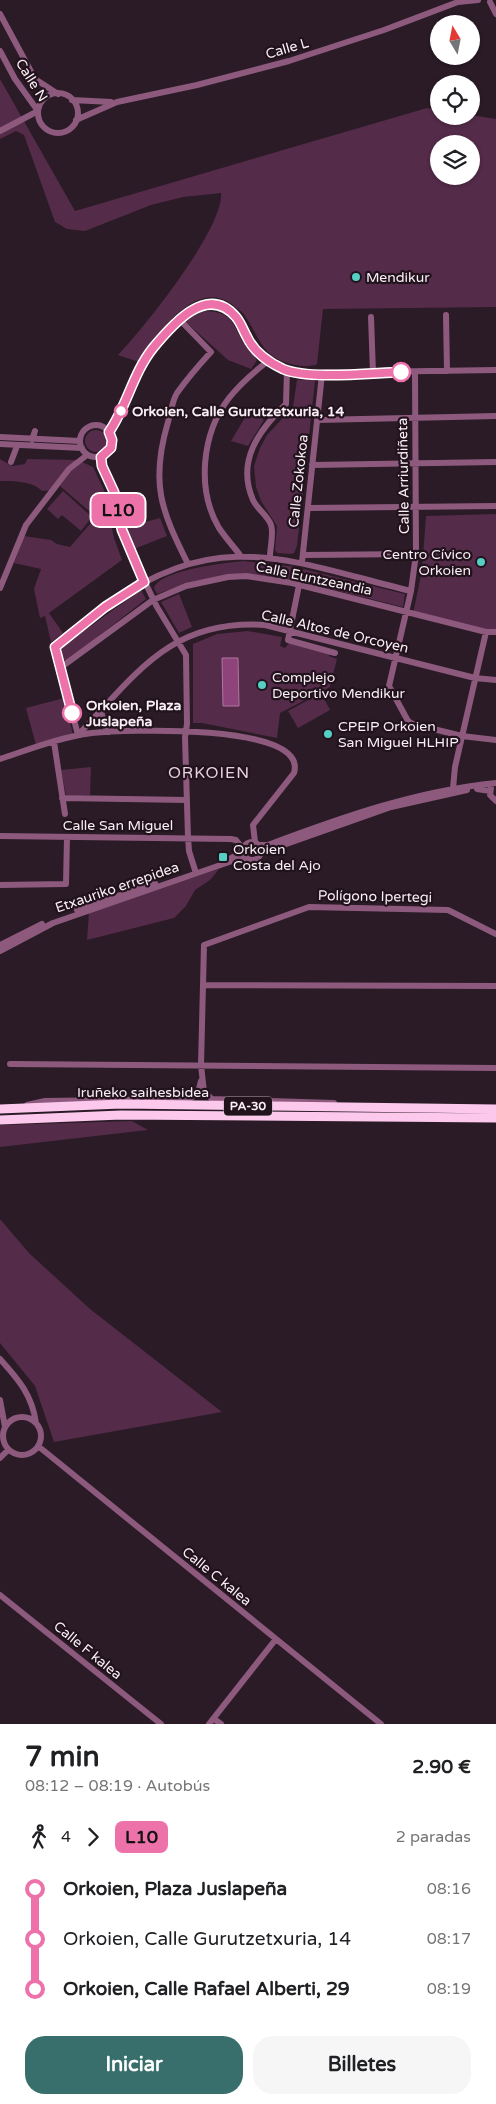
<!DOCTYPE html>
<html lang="es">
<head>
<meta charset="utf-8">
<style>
	body { margin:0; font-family:"Varela Round",sans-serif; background:#f6f6f6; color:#202124; height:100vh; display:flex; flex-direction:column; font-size:19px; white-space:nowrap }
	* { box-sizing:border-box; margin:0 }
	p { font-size:16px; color:#757577 }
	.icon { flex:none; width:28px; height:28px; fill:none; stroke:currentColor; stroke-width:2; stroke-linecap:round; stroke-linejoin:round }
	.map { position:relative; height:1724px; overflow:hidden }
	.side { display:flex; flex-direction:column; background:#fff; flex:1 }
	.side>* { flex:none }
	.badge { padding:0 10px; border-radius:8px; font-size:18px; line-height:32px }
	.needle { width:32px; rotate:350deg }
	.buttons { position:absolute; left:430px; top:15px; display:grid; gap:10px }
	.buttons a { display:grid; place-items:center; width:50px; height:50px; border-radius:50%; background:#fff; box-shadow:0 1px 4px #0004; font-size:25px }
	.map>.badge { position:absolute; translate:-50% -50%; box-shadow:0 0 0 2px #fff }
	.legs { display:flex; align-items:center; gap:8px; height:55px; padding:0 25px; font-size:16px }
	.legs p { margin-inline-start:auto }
	.head { display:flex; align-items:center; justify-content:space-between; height:85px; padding:0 25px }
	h1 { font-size:28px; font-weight:700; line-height:38px }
	.cta { display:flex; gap:10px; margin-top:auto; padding:10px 25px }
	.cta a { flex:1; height:58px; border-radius:20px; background:#386f6c; color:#fff; font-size:20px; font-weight:700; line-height:58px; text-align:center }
	.cta a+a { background:#f6f6f6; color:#202124 }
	ul { padding:0 25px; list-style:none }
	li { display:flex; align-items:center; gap:18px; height:50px; font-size:19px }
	li i { display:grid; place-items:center; width:8px; height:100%; margin:0 6px; background:currentColor }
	li i::after { content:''; width:12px; height:12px; margin:-6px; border:4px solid; border-radius:50%; background:#fff }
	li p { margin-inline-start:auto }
	li:first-child i { background:linear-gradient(#0000 50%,currentColor 0) }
	li:last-child i { background:linear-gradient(currentColor 50%,#0000 0) }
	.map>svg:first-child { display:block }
</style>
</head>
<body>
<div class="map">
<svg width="496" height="1724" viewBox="0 0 496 1724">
	<rect width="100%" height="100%" fill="#2a1b26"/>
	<path fill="#542b49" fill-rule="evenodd" d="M0,79L75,211L427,108L439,110V116L471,115L496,119V307L323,309L317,364C311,367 302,366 295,365C261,357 262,341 245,316C243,312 238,309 234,306C197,275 156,335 139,362L118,355C144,328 224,228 221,193L183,197L151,205L85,231L67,229L55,222L24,135L16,131L0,139ZM439,144H471V176H439Z
		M202,311C233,311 231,322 245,345C248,350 253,355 257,360L251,369L228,360L186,322L193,315Z
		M313,379L315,381L297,546L294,553L291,554L277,553L275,550L277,526L261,501L256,487L254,466L260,448L267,435L293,407L297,380Z
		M250,409L264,420L248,446L231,441Z
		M85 441a11 11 0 1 1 22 0a11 11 0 1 1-22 0Z
		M0,459L12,466L25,464L27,459L78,460L54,490L42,491C33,481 12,481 0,481Z
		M82,462L93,467L104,490L114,538L122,560L49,613L63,633L51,642L45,616L40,618L34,589L41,569L14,563L24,536L51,540L57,544L70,547L96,517L60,486L70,472Z
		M63,491L92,517L81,531L62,515L58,519L47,509Z
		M496,514V632L413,614L422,570L426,516Z
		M160,518L167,536L134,549L127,527Z
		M243,561L297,567L295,580C240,571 210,575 157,594L154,588C160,570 225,563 243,561Z
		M303,569L405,594L403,607L302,582Z
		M141,590L146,599L68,660H63L60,648Z
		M179,594L192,627L179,633L161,602Z
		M248,631L282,637L280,646L285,648L289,643L330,653L329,656L337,659L330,687L280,713L277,738L202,723H193V644L217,634Z
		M321,693L330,710L298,728L288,711Z
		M64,698L73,735L36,745L26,708Z
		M91,767L90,795H66L61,770Z
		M219,869L210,880L195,890L186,906L174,918L87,940L89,912Z
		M132,1121L148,1130L0,1147V1125Z
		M0,1219L29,1253L90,1309L222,1412L54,1442L35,1386L0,1343Z"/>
	<path fill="#8e437a" stroke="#ae779f" d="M222,658H238L239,706H223Z"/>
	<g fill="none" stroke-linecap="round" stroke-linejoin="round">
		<path stroke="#8d5a7e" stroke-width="6" d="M490,2L496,14
			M0,14L35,79L58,94
			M0,51L15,79L38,111L0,131
			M38 113a20 20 0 1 1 40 0a20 20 0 1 1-40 0Z
			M72,100L111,102
			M76,120L117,102L197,85L289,61L384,30L458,2L478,0
			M446,315L447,371
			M371,317L373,373
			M179,319L211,352C199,365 187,379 177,393C172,401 171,413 168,422C150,483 161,510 188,564
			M415,372L416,554L411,591L389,686L408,721L413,724L462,736L496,740
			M317,420L496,416
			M80 441a16 16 0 1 1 32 0a16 16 0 1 1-32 0Z
			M109,431C120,416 125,401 132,384C146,355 172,311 206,305C217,302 228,308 236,317C242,324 244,333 249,340C260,359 277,368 298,373L496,370
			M0,437L80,441
			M32,440L35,431
			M0,444L82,448
			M101,457L102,466L114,492L122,531L130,551L157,607L186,655L187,724L185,737L188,837L189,851L195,870
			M11,462L17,446
			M312,465L496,462
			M308,508L496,506
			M240,555C233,546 225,537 219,528C196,489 202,433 229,398C240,384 254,372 268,361
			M303,555L416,554
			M270,556C270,548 274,533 271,525C268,516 257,509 253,500C236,461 259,430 286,404L287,370
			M302,562L322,374
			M299,585L288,640L335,653
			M0,588L26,525L69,469L87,455
			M60,668L153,600L186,586L228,577L246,576L292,583L486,632H496
			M101,711L105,726L109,732
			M78,735L55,647C62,635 96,613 108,605C221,525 291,562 411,591
			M78,735C137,673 171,619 265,625L475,678L496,680
			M54,742L65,814
			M0,759C30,749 61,737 92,733C121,730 309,722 294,773L253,825L255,842
			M453,788L455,767L486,632
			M491,788L490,795L496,801
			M477,789L490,791
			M62,798L187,800
			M0,836L231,839L236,840L243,849
			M243 851a9 9 0 1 1 18 0a9 9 0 1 1-18 0Z
			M259,845H268C343,817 416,791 496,783
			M261,853L391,807L467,790
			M231,858L243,851
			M0,885L66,884L67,837
			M77,910L155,883
			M0,945L42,924
			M0,951L53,923L235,860L246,858
			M203,985L496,986
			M10,1064L496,1068
			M334,1103L212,1099L204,1092L201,1065L204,945L309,907L448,910L496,934
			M27,1105L45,1101L189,1099L198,1093L201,1081
			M0,1359C19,1380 32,1395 36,1423
			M0,1400L5,1427
			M3 1436a19 19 0 1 1 38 0a19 19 0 1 1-38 0Z
			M38,1446L381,1724
			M0,1458L8,1450
			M0,1595L161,1724
			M214,1719L221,1724
			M209,1724L276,1639"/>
		<path stroke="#fcc9ec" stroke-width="9" d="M0,1109L121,1104L496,1109
			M0,1120L121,1115L496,1118"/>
	</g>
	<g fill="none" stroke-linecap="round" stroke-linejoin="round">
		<g stroke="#fff" stroke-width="11">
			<path id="line-1" d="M72,713L55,647L105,607L144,582L122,530L114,492L102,466L101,457L111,448L112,440L109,432C127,406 133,373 153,348C172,325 207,283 236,317C241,323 243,330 247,337C254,352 268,362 283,369C309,380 370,373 401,372"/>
		</g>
		<use href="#line-1" stroke="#ed72aa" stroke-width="8"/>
	</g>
	<g fill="#55cec4" stroke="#21121c" stroke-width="2">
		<circle cx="356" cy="277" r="5"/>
		<circle cx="481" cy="562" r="5"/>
		<circle cx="262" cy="685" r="5"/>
		<circle cx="328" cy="734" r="5"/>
		<rect x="218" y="852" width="10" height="10" rx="2.5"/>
	</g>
	<g fill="#fff" stroke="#ed72aa" stroke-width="2.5">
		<circle cx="401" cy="372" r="9"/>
		<circle cx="121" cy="411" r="6"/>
		<circle cx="72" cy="713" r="9"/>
	</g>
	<g text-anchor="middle" stroke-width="4.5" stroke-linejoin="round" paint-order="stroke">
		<rect fill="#21121c" stroke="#b9adb5" stroke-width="1" x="224" y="1096.5" width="48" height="19" rx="4"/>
		<g font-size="12" font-weight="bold" fill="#faeff6">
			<text x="248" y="1110">PA-30</text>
		</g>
		<g font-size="14" fill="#faeff6" stroke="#21121c">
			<text transform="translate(287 48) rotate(-16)" y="5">Calle L</text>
			<text transform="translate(32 80) rotate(58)" y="5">Calle N</text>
			<text transform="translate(403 476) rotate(-91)" y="5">Calle Arriurdiñeta</text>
			<text transform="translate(298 481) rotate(-84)" y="5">Calle Zokokoa</text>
			<text transform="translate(314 578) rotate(12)" y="5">Calle Euntzeandia</text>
			<text transform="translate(335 631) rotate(13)" y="5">Calle Altos de Orcoyen</text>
			<text x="118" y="830">Calle San Miguel</text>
			<text transform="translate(117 887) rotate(-19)" y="5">Etxauriko errepidea</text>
			<text transform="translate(375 896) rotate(1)" y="5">Polígono Ipertegi</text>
			<text x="143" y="1097">Iruñeko saihesbidea</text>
			<text transform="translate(217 1576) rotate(39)" y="5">Calle C kalea</text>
			<text transform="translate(88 1650) rotate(39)" y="5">Calle F kalea</text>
		</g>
		<g font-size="14" fill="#faeff6" stroke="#21121c" text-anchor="start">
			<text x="366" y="282">Mendikur</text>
			<text x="471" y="559" text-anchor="end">Centro Cívico<tspan x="471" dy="16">Orkoien</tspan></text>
			<text x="272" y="682">Complejo<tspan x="272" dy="16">Deportivo Mendikur</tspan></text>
			<text x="338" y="731">CPEIP Orkoien<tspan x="338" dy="16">San Miguel HLHIP</tspan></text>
			<text x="233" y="854">Orkoien<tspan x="233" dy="16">Costa del Ajo</tspan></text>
		</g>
		<g font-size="14" font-weight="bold" fill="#faeff6" stroke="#21121c" text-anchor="start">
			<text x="132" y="416">Orkoien, Calle Gurutzetxuria, 14</text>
			<text x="86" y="710">Orkoien, Plaza<tspan x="86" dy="16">Juslapeña</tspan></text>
		</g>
		<g font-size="16" letter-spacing="1" fill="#e8d2e1" stroke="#21121c">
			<text x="209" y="778">ORKOIEN</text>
		</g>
	</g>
</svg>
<div class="buttons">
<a><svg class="needle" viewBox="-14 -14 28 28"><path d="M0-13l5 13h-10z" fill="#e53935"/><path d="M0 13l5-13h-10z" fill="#757577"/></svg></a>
<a><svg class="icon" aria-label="locate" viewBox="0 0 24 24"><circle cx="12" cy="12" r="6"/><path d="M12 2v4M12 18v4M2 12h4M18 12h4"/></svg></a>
<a><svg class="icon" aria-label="layers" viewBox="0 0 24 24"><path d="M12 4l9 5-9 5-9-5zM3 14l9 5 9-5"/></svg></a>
</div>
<b class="badge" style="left:118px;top:510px;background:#ed72aa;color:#111">L10</b>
</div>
<section class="side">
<div class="head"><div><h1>7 min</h1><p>08:12 – 08:19 · Autobús</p></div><b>2.90 €</b></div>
<div class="legs"><svg class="icon" aria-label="walk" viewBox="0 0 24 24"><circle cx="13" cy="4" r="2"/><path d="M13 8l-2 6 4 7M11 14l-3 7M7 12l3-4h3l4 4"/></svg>4<svg class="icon" aria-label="forward" viewBox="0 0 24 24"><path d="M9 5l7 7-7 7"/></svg><b class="badge" style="background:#ed72aa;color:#111">L10</b><p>2 paradas</p></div>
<ul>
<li><i style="color:#ed72aa"></i><b>Orkoien, Plaza Juslapeña</b><p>08:16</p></li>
<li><i style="color:#ed72aa"></i><span>Orkoien, Calle Gurutzetxuria, 14</span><p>08:17</p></li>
<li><i style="color:#ed72aa"></i><b>Orkoien, Calle Rafael Alberti, 29</b><p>08:19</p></li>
</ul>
<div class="cta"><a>Iniciar</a><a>Billetes</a></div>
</section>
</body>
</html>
